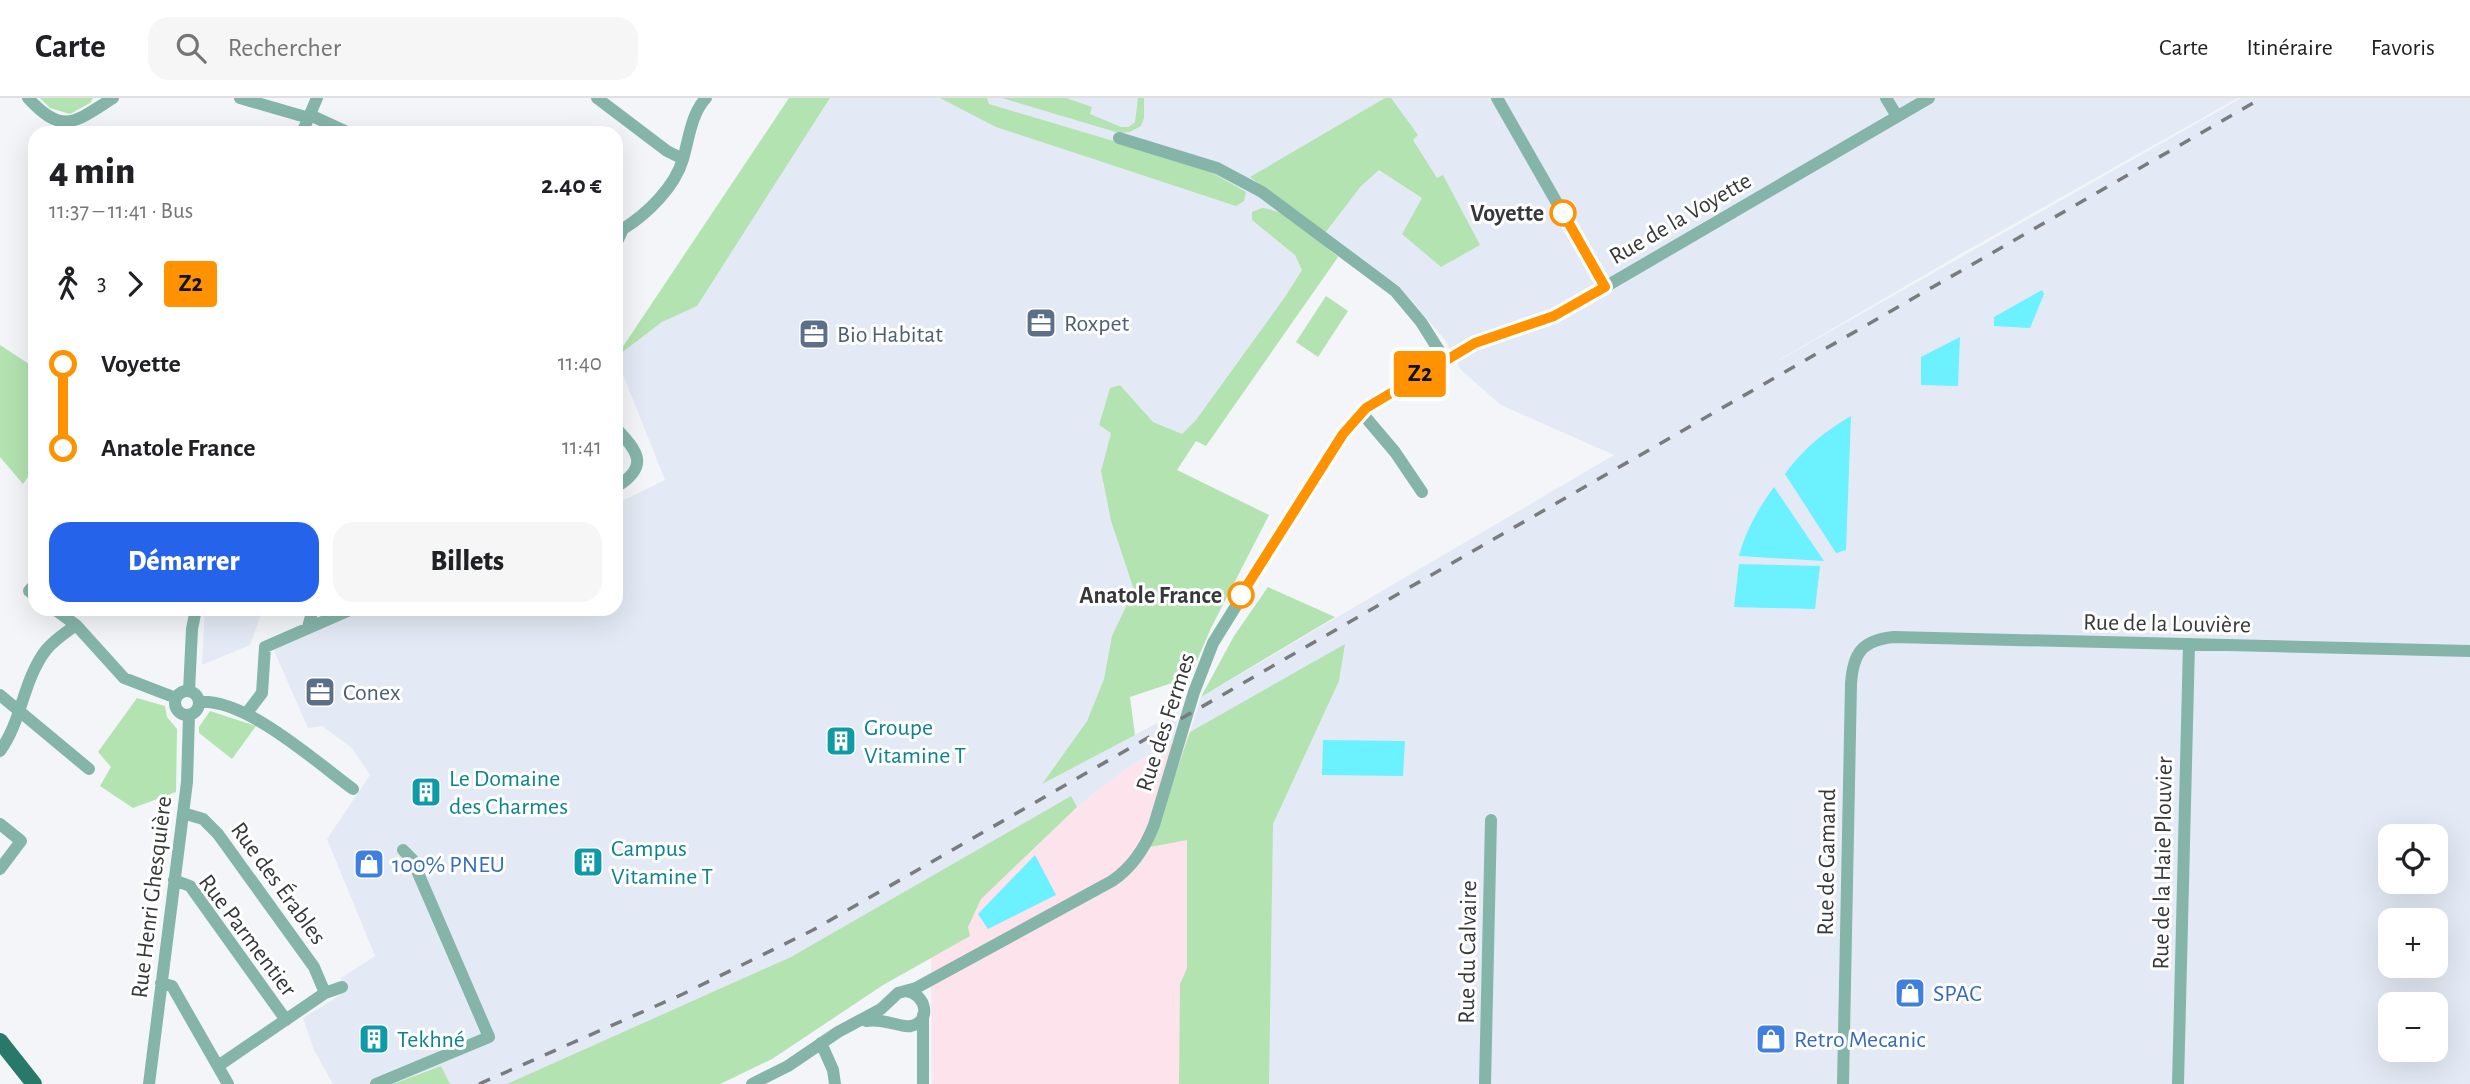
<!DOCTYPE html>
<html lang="fr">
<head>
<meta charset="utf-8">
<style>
	body { margin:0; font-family:"Alegreya Sans",sans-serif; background:#f6f6f6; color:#202124; height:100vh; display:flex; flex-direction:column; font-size:26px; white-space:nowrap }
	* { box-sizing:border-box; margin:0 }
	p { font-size:23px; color:#757577 }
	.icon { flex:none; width:38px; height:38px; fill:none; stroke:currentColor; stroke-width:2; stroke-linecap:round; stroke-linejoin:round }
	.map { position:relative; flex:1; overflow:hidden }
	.panel { position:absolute; left:28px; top:28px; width:595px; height:490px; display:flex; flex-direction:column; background:#fff; border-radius:21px; box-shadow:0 7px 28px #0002 }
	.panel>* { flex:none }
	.badge { padding:0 14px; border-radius:5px; font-size:24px; line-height:46px }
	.controls { position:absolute; left:2378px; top:726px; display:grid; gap:14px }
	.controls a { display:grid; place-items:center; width:70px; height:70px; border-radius:14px; background:#fff; box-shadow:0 7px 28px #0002; font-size:35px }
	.map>.badge { position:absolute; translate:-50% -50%; box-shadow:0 0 0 4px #fff }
	.legs { display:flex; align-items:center; gap:10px; height:77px; padding:0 21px; font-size:23px }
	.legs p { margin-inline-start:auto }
	.headline { display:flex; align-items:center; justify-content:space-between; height:119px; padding:0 21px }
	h1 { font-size:38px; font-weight:800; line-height:52px }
	.primary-button { display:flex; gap:14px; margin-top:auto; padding:14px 21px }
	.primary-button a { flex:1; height:80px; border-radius:21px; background:#2563eb; color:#fff; font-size:28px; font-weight:800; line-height:80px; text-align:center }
	.primary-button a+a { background:#f6f6f6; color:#202124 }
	ul { padding:0 21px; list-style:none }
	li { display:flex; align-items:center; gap:24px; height:84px; font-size:26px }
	li i { display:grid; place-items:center; width:10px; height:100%; margin:0 9px; background:currentColor }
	li i::after { content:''; width:18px; height:18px; margin:-9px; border:5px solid; border-radius:50%; background:#fff }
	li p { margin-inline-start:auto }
	li:first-child i { background:linear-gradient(#0000 50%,currentColor 0) }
	li:last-child i { background:linear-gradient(currentColor 50%,#0000 0) }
	header { display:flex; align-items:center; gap:42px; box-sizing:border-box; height:98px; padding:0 35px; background:#fff; border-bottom:2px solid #e0e0e0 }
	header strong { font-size:33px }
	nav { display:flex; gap:38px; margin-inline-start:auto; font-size:24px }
	.search { width:490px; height:63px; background:#f6f6f6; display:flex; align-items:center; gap:18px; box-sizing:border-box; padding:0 24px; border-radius:21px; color:#757577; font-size:26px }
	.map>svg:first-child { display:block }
</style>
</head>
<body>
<header>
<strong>Carte</strong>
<div class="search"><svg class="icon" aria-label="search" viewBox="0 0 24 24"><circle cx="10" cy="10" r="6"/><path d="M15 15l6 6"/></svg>Rechercher</div>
<nav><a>Carte</a><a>Itinéraire</a><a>Favoris</a></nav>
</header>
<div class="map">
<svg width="2470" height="986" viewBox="0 0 2470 986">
	<rect width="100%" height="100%" fill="#f3f5f9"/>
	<path fill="#fde3eb" d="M1244,603L1237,986H932L931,860L970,838L968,829L981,801L1077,709L1126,671Z"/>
	<path fill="#e4eaf5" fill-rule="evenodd" d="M830,0H940L996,28L987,0H2238L1964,154L1755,276L2241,0H2470V986H1237L1244,604L1190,634L1201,599L1614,357L1501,307L1461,272L1445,242L1398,187L1325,136L1196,343L1153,324L1120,287L1110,290L1099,327L1111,335L1101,373L1111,423L1134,492L1104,581L1087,623L1043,684L1179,614L1173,643L1126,671L1077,709L981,801L968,829L970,838L883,887L772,961L720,986H450L441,968L393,986H333L314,952L303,920L345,894L341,880L375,858L327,741L370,677L352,650L322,628L308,630L272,548L367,511H616V406L665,382L616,259L662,224L697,207ZM2390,738H2436V784H2390ZM2390,822H2436V868H2390ZM2390,906H2436V952H2390Z
		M205,511H263L250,547L202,567Z"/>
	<path fill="#b3e3b0" d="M40,0H93L90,5L70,16L50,10Z
		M789,0H830L697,208L662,224L616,259Z
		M940,0H987L989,6L1204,70L1246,94L1244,103L1236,108L996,29Z
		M1002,0H1066L1092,9L1090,16L1121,29H1129L1135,24L1138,0H1144V20L1141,28L1130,34L1119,35Z
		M1385,0H1391L1418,37L1413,42L1437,80L1443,77L1480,147L1441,169L1402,136L1422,100L1379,72L1361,88L1325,135L1250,79Z
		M1262,110C1292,113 1316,140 1338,159L1206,348L1196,343L1177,372L1269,417L1211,530L1190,579L1130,599L1135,637L1042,686L1087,623L1104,581L1112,538L1134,492L1111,423L1101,373L1111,335L1099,327L1110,290L1120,287L1153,324L1182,336L1196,322L1285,199L1302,172L1295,157L1252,122V114Z
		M1326,198L1348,213L1318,259L1296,244Z
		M0,247L35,270V369L23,386L0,359Z
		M1268,489L1335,519L1201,599L1234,538Z
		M1345,546L1339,583L1273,726L1269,986H1179L1180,886L1187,870V742L1150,749L1190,634Z
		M137,600L165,608L167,619L177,631L176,694L133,710L100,688L111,669L98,654Z
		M210,613L256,628L232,661L199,635V629Z
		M1071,698L1077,709L981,801L968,829L970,838L883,887L772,961L720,986H507L791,859Z
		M441,968L450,986H393Z"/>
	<path fill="#6bf1ff" d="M2042,192L2044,196L2030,230L1994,228V219Z
		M1960,239L1958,288L1921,287V259Z
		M1851,318L1846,452L1836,455L1785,376C1804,350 1824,334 1851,318Z
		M1774,389L1824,463L1739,458C1746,432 1758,411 1774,389Z
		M1739,466L1820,468L1815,511L1734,509Z
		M1323,642L1405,643L1403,678L1322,677Z
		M1035,757L1056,797L988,831L978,816Z"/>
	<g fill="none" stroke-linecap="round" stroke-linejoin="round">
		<path stroke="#85b5a9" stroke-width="12" d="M28,0C63,38 75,24 113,0
			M240,0L309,20
			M597,0L667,53L683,61
			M1497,0L1605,189
			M1886,0L1897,18
			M310,17L349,35
			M302,35L317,0
			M1119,40L1217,70L1262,94L1395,193L1421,224L1445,262
			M623,131C647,116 675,89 683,61C689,41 691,16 706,0
			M616,146L623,131
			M1361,314L1395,354L1422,394
			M616,330C638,354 650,368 616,389
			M35,486L29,493L35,498
			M54,511L76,527
			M308,529L313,511
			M175 605a12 12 0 1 1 24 0a12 12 0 1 1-24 0Z
			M189,593L192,531L196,511
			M0,597L89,671
			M199,604C246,600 316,664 353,691
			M246,616L262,595L265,549L352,511
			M0,653C22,623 23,582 46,552C54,542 65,535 76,527L124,580L176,600
			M183,715L203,721L218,736L314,869L325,895
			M0,726L21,743L0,771
			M174,782L190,788L286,922
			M161,885L172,888L228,986
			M866,923C885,920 900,930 911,928C933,923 925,895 906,893
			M821,945L833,972L835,986
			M218,968L325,895L342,889
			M149,986L187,684L189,617
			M376,986L489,939L412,761L403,752
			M752,986L788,968L838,934L881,911L898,895L916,890L1112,783C1133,769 1145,750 1154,727L1194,594L1213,545L1343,336L1366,310L1445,262L1484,240L1562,214L1929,0
			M923,986V917
			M1485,986L1491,722
			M1843,986L1851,586C1853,555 1862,542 1894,539L2470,553
			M2178,986L2189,546"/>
		<path stroke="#29796b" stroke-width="16" d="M0,943L34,986"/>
		<path stroke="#7a7b7e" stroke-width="3.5" stroke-dasharray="12 12" stroke-linecap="butt" d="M479,986L683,896L813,832L2262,0"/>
	</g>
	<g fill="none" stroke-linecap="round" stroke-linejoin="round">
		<g stroke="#fff" stroke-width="16">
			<path id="line-1" d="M1241,497L1343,336L1366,310L1475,245L1554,218L1605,189L1563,115"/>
		</g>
		<use href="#line-1" stroke="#ff9200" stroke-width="10"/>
	</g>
	<defs>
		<g id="office-square" transform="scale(1.575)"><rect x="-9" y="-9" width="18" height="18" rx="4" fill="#5c6f8a" stroke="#fff"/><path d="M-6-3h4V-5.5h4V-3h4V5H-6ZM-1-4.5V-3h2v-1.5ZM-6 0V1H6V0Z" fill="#fff"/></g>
		<g id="building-square" transform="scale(1.575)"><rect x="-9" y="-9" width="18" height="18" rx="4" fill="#0f9aa8" stroke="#fff"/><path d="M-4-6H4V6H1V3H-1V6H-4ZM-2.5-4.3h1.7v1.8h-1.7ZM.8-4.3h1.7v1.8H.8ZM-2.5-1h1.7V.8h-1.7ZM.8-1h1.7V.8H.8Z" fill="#fff"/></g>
		<g id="shop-square" transform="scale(1.575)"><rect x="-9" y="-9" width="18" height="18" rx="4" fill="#3f7fe0" stroke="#fff"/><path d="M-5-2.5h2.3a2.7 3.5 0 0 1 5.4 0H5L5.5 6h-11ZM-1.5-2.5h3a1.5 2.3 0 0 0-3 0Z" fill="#fff"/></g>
	</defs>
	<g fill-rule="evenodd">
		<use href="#office-square" x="1041" y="225"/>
		<use href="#office-square" x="814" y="236"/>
		<use href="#office-square" x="320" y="594"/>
		<use href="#building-square" x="841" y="643"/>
		<use href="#building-square" x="426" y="694"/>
		<use href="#building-square" x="588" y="764"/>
		<use href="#shop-square" x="369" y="766"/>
		<use href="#shop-square" x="1910" y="895"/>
		<use href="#building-square" x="374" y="941"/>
		<use href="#shop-square" x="1771" y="941"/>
	</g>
	<g fill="#fff" stroke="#ff9200" stroke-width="3.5">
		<circle cx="1563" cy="115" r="12"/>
		<circle cx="1241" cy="497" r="12"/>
	</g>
	<g text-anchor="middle" stroke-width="6" stroke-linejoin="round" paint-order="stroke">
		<g font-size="24" font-weight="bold" fill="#37383a" stroke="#fff" text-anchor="end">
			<text x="1544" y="123">Voyette</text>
			<text x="1222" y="505">Anatole France</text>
		</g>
		<g font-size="24" fill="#37383a" stroke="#fff">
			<text transform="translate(1680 120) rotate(-30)" y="8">Rue de la Voyette</text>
			<text transform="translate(2167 525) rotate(1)" y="8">Rue de la Louvière</text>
			<text transform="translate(1165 624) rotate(-72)" y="8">Rue des Fermes</text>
			<text transform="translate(1826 764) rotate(-89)" y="8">Rue de Gamand</text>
			<text transform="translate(2162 765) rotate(-89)" y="8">Rue de la Haie Plouvier</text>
			<text transform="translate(279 785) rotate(54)" y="8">Rue des Érables</text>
			<text transform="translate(151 799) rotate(-83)" y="8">Rue Henri Ghesquière</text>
			<text transform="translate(248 837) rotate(53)" y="8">Rue Parmentier</text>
			<text transform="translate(1467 854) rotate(-89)" y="8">Rue du Calvaire</text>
		</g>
		<g font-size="24" fill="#4e5e75" stroke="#fff" text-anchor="start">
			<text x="1064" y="233">Roxpet</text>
			<text x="837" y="244">Bio Habitat</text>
			<text x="343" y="602">Conex</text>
		</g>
		<g font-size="24" fill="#0d838f" stroke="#fff" text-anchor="start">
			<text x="864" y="637">Groupe<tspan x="864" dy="28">Vitamine T</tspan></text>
			<text x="449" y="688">Le Domaine<tspan x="449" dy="28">des Charmes</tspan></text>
			<text x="611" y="758">Campus<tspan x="611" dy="28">Vitamine T</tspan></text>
			<text x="397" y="949">Tekhné</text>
		</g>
		<g font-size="24" fill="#366cbe" stroke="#fff" text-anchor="start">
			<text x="392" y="774">100% PNEU</text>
			<text x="1933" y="903">SPAC</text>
			<text x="1794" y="949">Retro Mecanic</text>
		</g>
	</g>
</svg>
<div class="controls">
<a><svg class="icon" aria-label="locate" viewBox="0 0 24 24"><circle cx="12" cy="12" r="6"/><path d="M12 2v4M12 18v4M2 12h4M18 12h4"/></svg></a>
<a>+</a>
<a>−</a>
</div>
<b class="badge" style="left:1420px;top:276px;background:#ff9200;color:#111">Z2</b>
<section class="panel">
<div class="headline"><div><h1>4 min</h1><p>11:37 – 11:41 · Bus</p></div><b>2.40 €</b></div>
<div class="legs"><svg class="icon" aria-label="walk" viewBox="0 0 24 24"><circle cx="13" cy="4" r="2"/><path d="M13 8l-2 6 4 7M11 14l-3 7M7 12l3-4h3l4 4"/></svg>3<svg class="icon" aria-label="forward" viewBox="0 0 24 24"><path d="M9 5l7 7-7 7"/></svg><b class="badge" style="background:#ff9200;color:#111">Z2</b></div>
<ul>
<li><i style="color:#ff9200"></i><b>Voyette</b><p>11:40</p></li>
<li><i style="color:#ff9200"></i><b>Anatole France</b><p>11:41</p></li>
</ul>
<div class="primary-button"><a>Démarrer</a><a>Billets</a></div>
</section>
</div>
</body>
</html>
